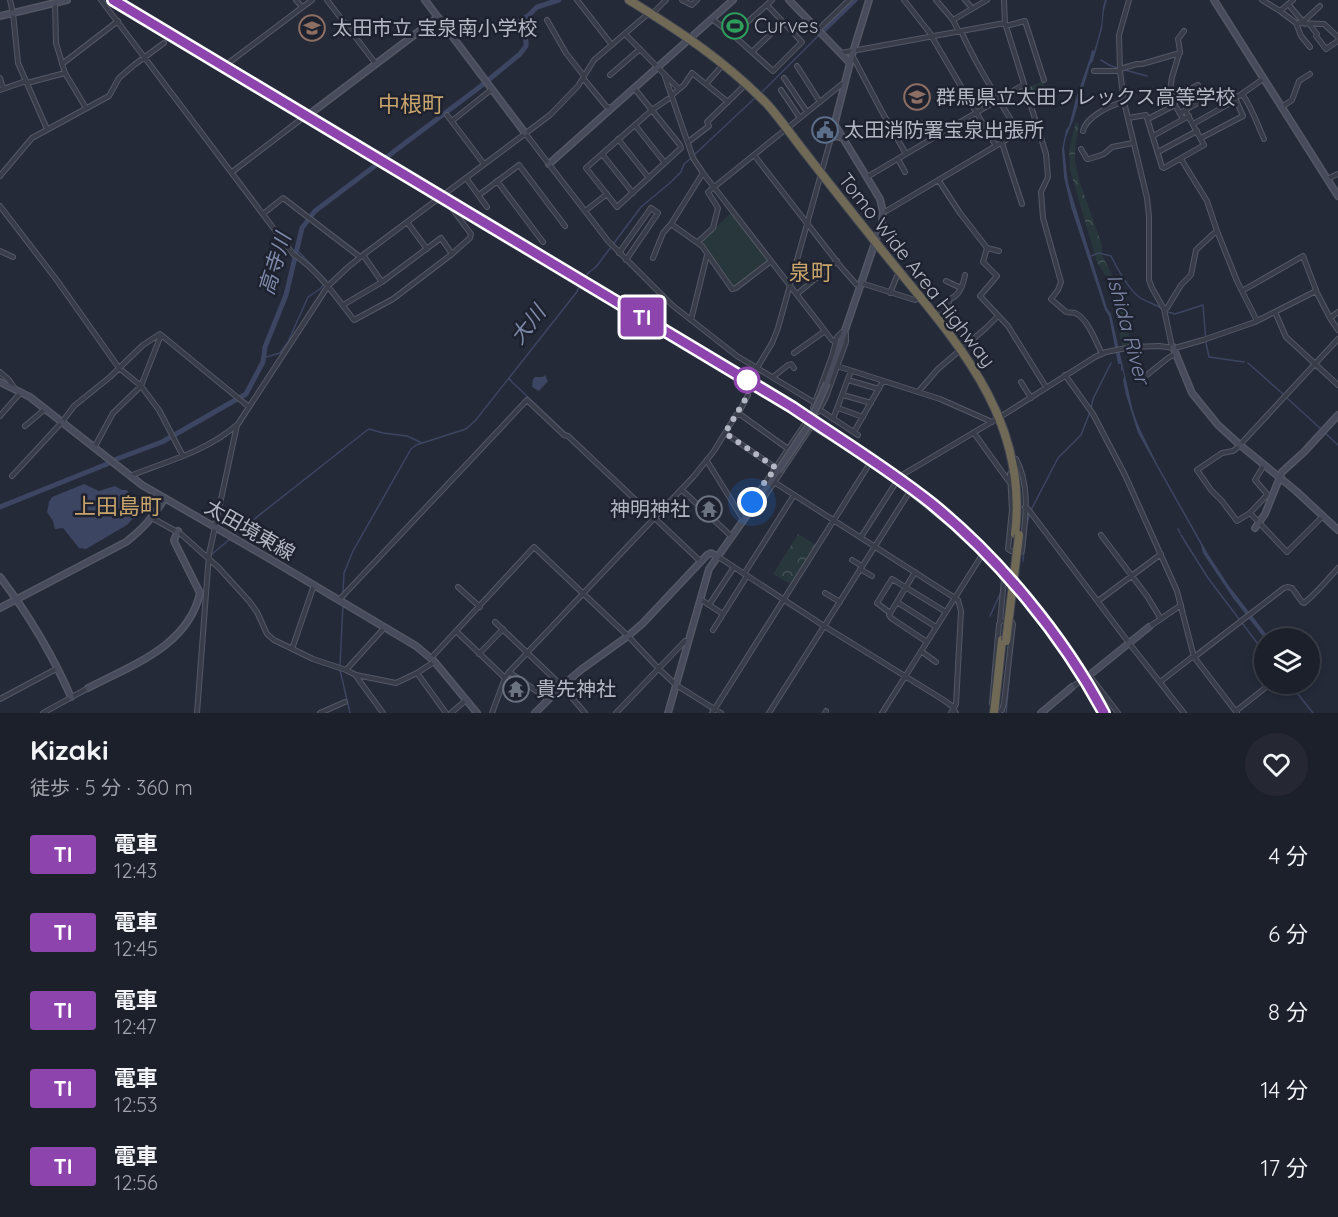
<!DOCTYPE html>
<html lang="ja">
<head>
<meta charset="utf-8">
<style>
	body { margin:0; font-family:Quicksand,"Noto Sans JP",sans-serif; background:#252833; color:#f1f3f6; height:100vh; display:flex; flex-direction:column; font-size:22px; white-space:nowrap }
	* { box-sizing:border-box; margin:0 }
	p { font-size:20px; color:#a0a3a9 }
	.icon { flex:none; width:33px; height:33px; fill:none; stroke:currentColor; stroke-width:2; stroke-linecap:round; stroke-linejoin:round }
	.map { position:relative; height:713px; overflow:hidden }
	.panel { display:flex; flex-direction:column; background:#1c202b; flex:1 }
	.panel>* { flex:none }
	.badge { padding:0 12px; border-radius:4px; font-size:21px; line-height:39px }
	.fabs { position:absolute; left:1254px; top:628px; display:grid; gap:12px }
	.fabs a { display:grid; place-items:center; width:66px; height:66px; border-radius:50%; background:#1c202b; box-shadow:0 3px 9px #0003,0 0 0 2px #3a3e47; font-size:30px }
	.you { position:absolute; width:30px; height:30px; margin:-15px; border:4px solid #fff; border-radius:50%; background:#1a73e8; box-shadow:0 0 0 9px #1a73e833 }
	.map>.badge { position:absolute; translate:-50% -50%; box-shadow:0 0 0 3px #fff }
	.round { display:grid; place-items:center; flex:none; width:63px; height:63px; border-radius:32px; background:#252833 }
	.head { display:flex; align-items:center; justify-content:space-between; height:102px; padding:0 30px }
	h1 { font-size:28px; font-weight:700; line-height:45px }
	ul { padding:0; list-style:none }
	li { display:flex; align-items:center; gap:18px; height:78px; padding:0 30px }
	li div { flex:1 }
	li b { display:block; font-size:22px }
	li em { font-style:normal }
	li .badge { min-width:66px; font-weight:700; text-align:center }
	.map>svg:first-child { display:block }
</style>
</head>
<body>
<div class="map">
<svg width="1338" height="713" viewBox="0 0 1338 713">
	<defs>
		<pattern id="park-crowns" width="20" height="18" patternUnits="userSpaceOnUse" patternTransform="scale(1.5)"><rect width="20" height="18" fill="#28373b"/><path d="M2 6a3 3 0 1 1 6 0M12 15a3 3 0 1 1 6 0" fill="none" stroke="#455256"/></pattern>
	</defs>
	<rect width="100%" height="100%" fill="#252a39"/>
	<path fill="#28373b" d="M732,212L770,261L735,288L732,287L709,253L708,249L701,241Z"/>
	<path fill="url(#park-crowns)" d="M1043,81L1047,96L1040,101L1038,93L1028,96L1025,89Z
		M1076,122L1079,124L1075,149V161L1080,183L1102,245V255L1119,289C1131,302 1127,329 1130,346L1123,347L1119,334L1122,332L1117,300L1113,288L1097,262L1070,170L1069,150Z
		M798,534L816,545L792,585L773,574Z"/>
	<path fill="#3c4561" d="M1105,0H1107L1104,10L1102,29L1093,61L1090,65L1073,121L1066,137L1064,147L1068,183L1107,308L1111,314L1133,411L1139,427L1156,462L1208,554L1229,586L1270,639H1265L1233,598L1203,553L1201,545L1138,433L1126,395L1123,380L1124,377L1123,371L1121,370V364H1118L1109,316L1105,310L1071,207L1064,177L1062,149L1066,130L1069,126L1076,98L1090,58L1092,50L1094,51C1097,43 1099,34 1101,26C1103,16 1101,11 1105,0Z
		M545,375L548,381L539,391L532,387L533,379L535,377H543Z
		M84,484L99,491L115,486L122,490H127L137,507L136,515L127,525L86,549L79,548L63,528L55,529L53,521L47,512L49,502L52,497Z"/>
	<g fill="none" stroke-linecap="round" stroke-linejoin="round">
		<path stroke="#3c4561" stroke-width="1.5" d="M12,0L14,10
			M1101,60L1109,65L1117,68
			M1125,70L1147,76
			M760,94L824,30
			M694,155L756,97
			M614,243L641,207L671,182L681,172L684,164L690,159
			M1091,256L1099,253L1111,256C1117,268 1129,289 1139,297C1145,301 1154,304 1161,308
			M1168,312L1175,314L1203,305L1206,343L1209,357L1244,362
			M263,358L280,353L288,342L308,297L320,289L327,281L297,250
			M1248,363L1283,394
			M509,378L512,382L566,433
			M1287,398L1322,430
			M1091,408L1093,399L1111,363
			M1325,433L1338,445
			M1031,510L1058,458L1081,435L1090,412
			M1178,529L1180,533
			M234,535L366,431L369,429L383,433L407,436L422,443
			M1181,535L1208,578L1264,652
			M212,554L230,539
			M1023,561L1027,524L1029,515
			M343,594L344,573L353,551L411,449L416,445L466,429L475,421L576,293L588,273L596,267L611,247
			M990,616L1001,592
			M1011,658L1013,641
			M148,660C176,645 196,623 204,592
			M340,665L343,604
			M340,670L350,713
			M1290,684L1313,713
			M55,708L96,687
			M1006,713L1011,661"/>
		<path stroke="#3c4561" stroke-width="5" d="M824,30L855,0
			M0,507L107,464L114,460L162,442L246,394L263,362L265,347L286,295L302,228L315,211L481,86L520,54L526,46V41L525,38L517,26V22L528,16L537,7L559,0"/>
		<g stroke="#545865" stroke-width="6">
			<path id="street" d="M10,0L13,13
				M101,0L293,254C319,271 336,297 354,320L393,299L452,254L470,238L471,234L450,206L439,199
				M296,0L302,7
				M327,0L376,64
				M577,0L612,45
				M682,0L692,5L697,0
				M904,0L933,37
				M936,0L953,20L959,32
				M965,0L972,8
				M1004,0L1005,23L1046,154L1048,177L1041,192L1043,218L1061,282L1058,290L1051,299L1066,312C1069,313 1072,312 1075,313C1087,317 1097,344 1102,354
				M1129,0L1119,35L1120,71L1124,102L1147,198L1149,216V280L1152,288L1164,309L1172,347
				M1262,0L1280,11L1296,23L1324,24L1338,37
				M55,3L56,43L65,73L86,108
				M1288,4L1305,24
				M655,11L666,0
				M1280,11L1293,0
				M13,13L18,63L47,129
				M712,19L733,35L773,71L802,42L767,5
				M547,20L566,53L584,76
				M953,20L987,0
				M1304,21L1320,6
				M1296,23L1301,36L1310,47
				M1309,24L1317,34L1316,36L1326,49L1338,41
				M1006,26L1025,21L1044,80
				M818,30L849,0
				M961,31C977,67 999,100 1019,133
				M625,34L679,89
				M733,35L772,0
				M932,37L996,146
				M752,52L783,22
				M841,53L1005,23
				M852,55L881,110L906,154
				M62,64L118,21
				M797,66L820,102
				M1120,69L1137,64H1142L1180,53
				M1094,71H1120
				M664,74L693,158L703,173L825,331L831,339L835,342
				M610,75L640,49
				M0,78L3,88
				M583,78L606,106L611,108
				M784,78L807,112
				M27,83L65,73
				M706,84L721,67
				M634,88L680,145L681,148L617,207L586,168L652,110L668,99
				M0,90L26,81
				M781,90L800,118
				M1242,94C1252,107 1257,124 1264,139
				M672,95L684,85L692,73L728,102
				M1172,99L1198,85
				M1282,107L1292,100L1299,81L1310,74
				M1180,113L1214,94L1239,96L1263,79
				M447,115L484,164
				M1128,118L1146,115L1162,167L1164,168L1204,145L1185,110
				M1148,119L1175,105
				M1183,119L1175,105L1170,90L1172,77L1180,51L1178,39L1184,31
				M452,121L492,89
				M1193,124L1236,100
				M635,125L665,163
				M790,126L842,84H845
				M1083,131C1086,117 1110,105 1124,102
				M525,133L608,241L672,305L737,356L815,403
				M1153,136L1189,116
				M1201,138L1243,116L1236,100V96
				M618,139L649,178
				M688,142L709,126L707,122L743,87
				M1002,143L1022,204
				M1081,149L1087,159H1089L1104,154L1112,147L1133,143
				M1158,152L1197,131
				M602,154L633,193
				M754,155L841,267L856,284L860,286
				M898,159L905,172
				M1181,159L1207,201L1217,231L1237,281L1257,321
				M232,172L304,117L308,113L227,64L312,0
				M0,176L32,138L109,96L119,78L134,65L164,43
				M867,177L1023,85
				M466,178L487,207
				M1327,179L1338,174
				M497,181L543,242
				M939,181L960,213L987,248L999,251
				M479,195L519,165L565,226
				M0,206L56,279L119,368L141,386L159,410L183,456
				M585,211L607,194
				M883,212L888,210L1036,122
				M263,214L283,198L360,257
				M407,222L427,249
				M671,224L702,246L732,289L736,288L771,261
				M698,242L713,228L718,208L708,192L786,129
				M987,248L983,262L997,276L980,296L1008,326L1046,387
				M0,251L13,257
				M619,253L651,208L658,213L626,260
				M363,255L382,282
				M653,258L663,233L671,224L703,173
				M946,281L961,288
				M861,283L915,300L920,298
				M1242,291L1303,256L1316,290
				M890,293L897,276
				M797,294L837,261
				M343,305L382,282L441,238L452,254
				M1164,309L1167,308L1181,285L1191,275L1196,250L1212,235L1217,231
				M1275,312L1286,337L1338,385
				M939,316L946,312L950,299C960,295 963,285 965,275
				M1330,318L1338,312
				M691,320L707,255
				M842,332L846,334V342L826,397L818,412L814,410L813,408L832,356L837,337Z
				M794,353L825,331
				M837,366L940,399L992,422
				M757,368L772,343L778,328L831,138
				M0,372L9,380L15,389
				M1065,375L1093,414L1125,475L1177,591L1194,657L1237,713
				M773,377L788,365L791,364L794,368
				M1142,379L1168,358L1175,354
				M848,380L879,389
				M1021,382L1031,398
				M918,392L938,369L986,328L998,316
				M843,395L871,403
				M838,408L863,417
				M820,410L858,435
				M738,414L748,395
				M0,416L21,392
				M833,419L851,371
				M25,426L45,409
				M811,427L759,505L752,507L753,497L763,486L805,424L813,427C870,462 921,497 970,543C982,554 996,566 1004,580L1000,622
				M854,432L883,381
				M725,433L776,468
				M974,433L1010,483
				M94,448L113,413L141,386L161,335
				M707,461L743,519
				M1264,465L1255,480L1267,494L1266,496L1250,513L1237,521L1222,501L1211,490L1197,470L1222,453L1233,451L1237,448L1338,339
				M1010,474L1012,510L1008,549L1011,551L1021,552L1022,551C1025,521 1031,486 1016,459
				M12,476L62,422L74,406L110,377L143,345L160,334L249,407
				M130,476C167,461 206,452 238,424L328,286L347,268L363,255L550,115L578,86L594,60L649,13
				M774,482L958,600L961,611L956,704L951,713
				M682,490L731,536
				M1025,507L1028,509L1129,643L1184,713
				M1250,513L1287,552L1323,516
				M152,518L181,534L219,568L249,601L257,612L267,634L274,640L313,659L346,670L356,675L396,683L417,673L434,662
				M215,527L237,425
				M1101,535L1147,596L1161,619
				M861,537L897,481L902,475L1000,417L1095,357L1106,352L1132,347L1159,346L1175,348L1203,340L1255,322L1316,291L1330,318L1338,330
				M717,556L824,626L942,699L952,706L956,713
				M852,560L862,566
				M860,569L872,576
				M915,572L889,615L891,618L927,642
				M744,574L794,495
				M458,587L480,607
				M825,593L840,602
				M700,599L723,614
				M339,600L527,400L564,435L568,436L700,561
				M1098,601L1161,554
				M897,602L936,627
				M709,605L734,567
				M890,613L877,603L892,579L946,612
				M495,622L562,686L585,713
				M1149,627L1181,605
				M713,630L747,576
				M456,631L505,678
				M293,646L314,585
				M921,651L936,662
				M479,654L503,629
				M431,658L534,547L628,636L659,669L676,685L721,713
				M346,670L385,627
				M509,672L548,699
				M417,673L446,713
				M1089,675L1118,713
				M356,676L383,713
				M1160,682L1191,658L1197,655L1284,588L1287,587L1292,588L1302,602L1304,603C1316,594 1328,579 1338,568
				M1072,687L1091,674
				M0,699L58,668
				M992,703L999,624L1001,621H1003L1012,622L1013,624L1004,703L1002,710L998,713
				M1236,711L1270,684
				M43,713L88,688
				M197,713L209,554L215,527
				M320,713L345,702
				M451,713L466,700
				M492,713L505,678L509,672L694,476L714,451L736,415H741L791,451
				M616,713L685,641H688
				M712,713L870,463
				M769,713L910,491
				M825,713L826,711
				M882,713L982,555"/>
		</g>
		<g stroke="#545865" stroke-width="8">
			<path id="secondary" d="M425,0L525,133
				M789,0L850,63
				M1214,0L1338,196
				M0,16L67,0
				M308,113H311L438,17
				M842,138L837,136L831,138L852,55L869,0
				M549,164L733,0
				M1173,347L1192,393L1218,425L1240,445L1296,491L1338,530
				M0,382L30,397L142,485L270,559L416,646L434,661L477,713
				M827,383L882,222L883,212L880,199L835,125
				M1255,528L1265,514L1282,472L1304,452L1338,415
				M0,577C29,615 52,654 71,697
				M0,608L126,542C145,527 152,518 165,498
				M1092,673L1149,627
				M88,688C132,665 188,646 200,593L175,543L174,540L178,531
				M535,713L562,686L582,669L628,636L643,623L707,555L711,553L717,556
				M668,713L709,569L778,471
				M1041,713L1072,687"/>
		</g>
		<g stroke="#414552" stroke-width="10">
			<path id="highway" d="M629,0C681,32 725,61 768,105C782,121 794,139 807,155C830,185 854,215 877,244C947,332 1030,412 1015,534
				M994,713L1002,640"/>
		</g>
		<use href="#street" stroke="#393d4a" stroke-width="4"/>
		<use href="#secondary" stroke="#474b5c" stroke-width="5"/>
		<use href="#highway" stroke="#6f6956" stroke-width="8"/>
		<g stroke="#5b6070" stroke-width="4">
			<path id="rail" d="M113,0L758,387L792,407L831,434
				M824,430C861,452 897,476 930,503C999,557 1063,636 1104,713"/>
		</g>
		<use href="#rail" stroke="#1e222f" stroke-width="1.5" stroke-dasharray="4.5" stroke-linecap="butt"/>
		<g stroke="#545865" stroke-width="8" stroke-linecap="butt">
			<path id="secondary-bridge" d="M778,471L808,426L827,383"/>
		</g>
		<g stroke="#414552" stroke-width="10" stroke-linecap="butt">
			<path id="highway-bridge" d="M1006,641L1019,535"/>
		</g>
		<use href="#secondary-bridge" stroke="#474b5c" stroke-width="5"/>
		<use href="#highway-bridge" stroke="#6f6956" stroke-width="8"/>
	</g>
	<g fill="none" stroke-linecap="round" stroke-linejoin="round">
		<g stroke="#fff" stroke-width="14">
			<path id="line" d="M113,0L792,407C839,439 887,468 931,503C999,558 1063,636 1104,713"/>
		</g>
		<use href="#line" stroke="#8e44ad" stroke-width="9"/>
		<path stroke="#b4b8c5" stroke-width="6" stroke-dasharray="0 10.8" d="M747,380L748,395L725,433L776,468L753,497L752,502"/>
	</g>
	<defs>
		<g id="stadium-ring" transform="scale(1.35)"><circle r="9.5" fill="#1e222f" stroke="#2e9e5b" stroke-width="1.5"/><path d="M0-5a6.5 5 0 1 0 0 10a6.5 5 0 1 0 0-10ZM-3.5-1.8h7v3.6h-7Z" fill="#2e9e5b"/></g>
		<g id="school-ring" transform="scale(1.35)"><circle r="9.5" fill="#1e222f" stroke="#8d6e63" stroke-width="1.5"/><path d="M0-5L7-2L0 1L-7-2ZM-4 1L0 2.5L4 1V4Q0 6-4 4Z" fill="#8d6e63"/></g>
		<g id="civic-ring" transform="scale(1.35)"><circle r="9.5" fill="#1e222f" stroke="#5c6f8a" stroke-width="1.5"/><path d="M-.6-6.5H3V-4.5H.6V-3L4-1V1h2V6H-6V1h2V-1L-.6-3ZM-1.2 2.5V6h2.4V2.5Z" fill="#5c6f8a"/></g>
		<g id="temple-ring" transform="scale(1.35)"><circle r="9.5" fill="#1e222f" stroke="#6b7280" stroke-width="1.5"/><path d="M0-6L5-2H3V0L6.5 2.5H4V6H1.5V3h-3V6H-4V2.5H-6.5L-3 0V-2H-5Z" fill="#6b7280"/></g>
	</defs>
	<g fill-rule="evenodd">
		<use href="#stadium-ring" x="735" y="26"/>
		<use href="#school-ring" x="312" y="28"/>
		<use href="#school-ring" x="917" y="97"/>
		<use href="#civic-ring" x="825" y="130"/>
		<use href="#temple-ring" x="709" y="509"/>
		<use href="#temple-ring" x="516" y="689"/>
	</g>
	<circle fill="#fff" stroke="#8e44ad" stroke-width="3" cx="747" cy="380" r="12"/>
	<g text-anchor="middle" stroke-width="5" stroke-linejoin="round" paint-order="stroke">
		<g font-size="20" fill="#b4b8c5" stroke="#1e222f" text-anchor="start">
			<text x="754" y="33">Curves</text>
			<text x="332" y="35">太田市立 宝泉南小学校</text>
			<text x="936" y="104">群馬県立太田フレックス高等学校</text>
			<text x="844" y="137">太田消防署宝泉出張所</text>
			<text x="690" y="516" text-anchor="end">神明神社</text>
			<text x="536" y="696">貴先神社</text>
		</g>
		<g font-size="20" fill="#b4b8c5" stroke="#1e222f">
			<text transform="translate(917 270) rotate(52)" y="7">Tomo Wide Area Highway</text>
			<text transform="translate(250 530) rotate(30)" y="7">太田境東線</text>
		</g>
		<g font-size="21" font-style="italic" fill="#7f8aaa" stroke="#1e222f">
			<text transform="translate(275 264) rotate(-73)" y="7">高寺川</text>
			<text transform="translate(528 325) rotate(-52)" y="7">大川</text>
			<text transform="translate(1128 329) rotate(75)" y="7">Ishida River</text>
		</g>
		<g font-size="22" fill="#c9a46b" stroke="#1e222f">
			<text x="411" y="112">中根町</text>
			<text x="811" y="280">泉町</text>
			<text x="118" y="514">上田島町</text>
		</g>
	</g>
</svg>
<div class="fabs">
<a><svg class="icon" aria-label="layers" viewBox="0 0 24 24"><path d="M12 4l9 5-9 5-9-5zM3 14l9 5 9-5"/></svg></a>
</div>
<div class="you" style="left:752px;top:502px"></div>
<b class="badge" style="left:642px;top:317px;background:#8e44ad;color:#fff">TI</b>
</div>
<section class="panel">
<div class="head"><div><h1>Kizaki</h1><p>徒歩 · 5 分 · 360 m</p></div><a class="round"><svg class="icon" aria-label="heart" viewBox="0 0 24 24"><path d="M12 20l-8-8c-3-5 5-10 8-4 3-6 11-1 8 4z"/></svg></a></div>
<ul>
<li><span class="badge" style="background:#8e44ad;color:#fff">TI</span><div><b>電車</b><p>12:43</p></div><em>4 分</em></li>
<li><span class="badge" style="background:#8e44ad;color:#fff">TI</span><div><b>電車</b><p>12:45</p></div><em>6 分</em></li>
<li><span class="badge" style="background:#8e44ad;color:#fff">TI</span><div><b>電車</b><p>12:47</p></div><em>8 分</em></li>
<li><span class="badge" style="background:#8e44ad;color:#fff">TI</span><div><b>電車</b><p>12:53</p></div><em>14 分</em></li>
<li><span class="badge" style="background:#8e44ad;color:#fff">TI</span><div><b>電車</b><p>12:56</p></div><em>17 分</em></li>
</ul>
</section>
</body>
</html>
